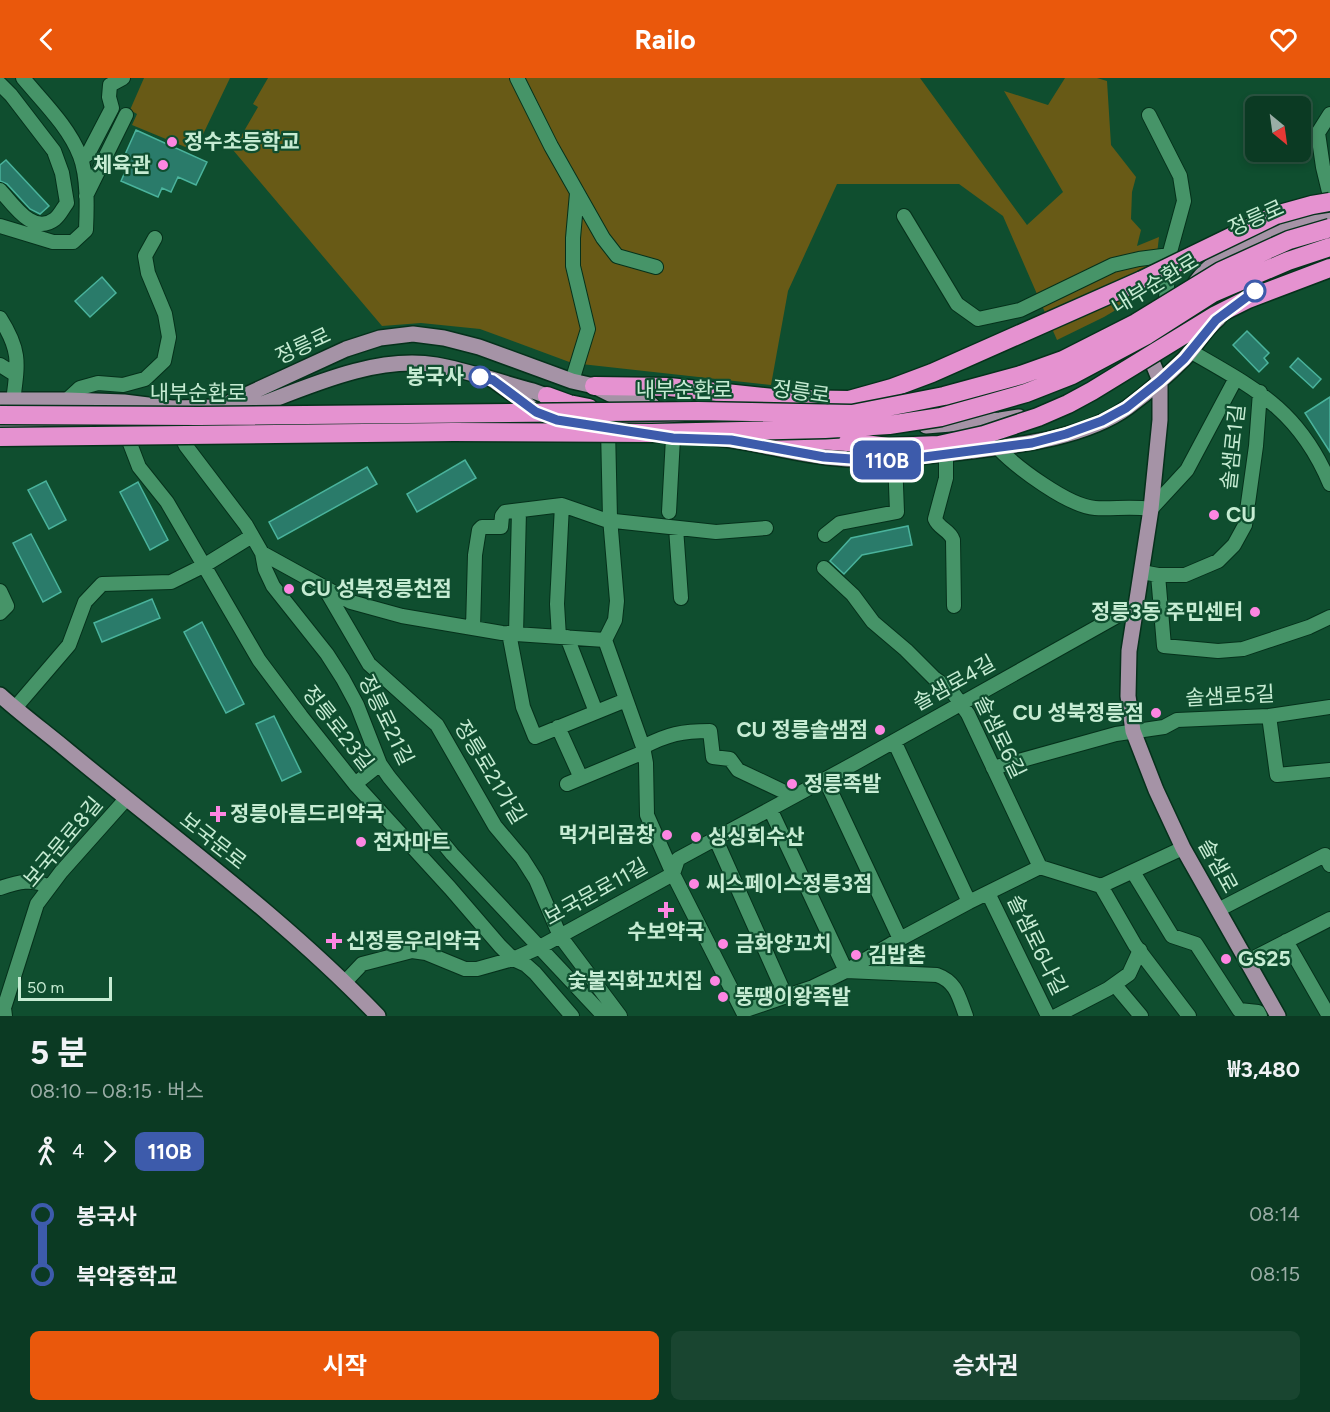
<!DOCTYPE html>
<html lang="ko">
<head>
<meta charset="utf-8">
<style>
	body { margin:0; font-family:Figtree,"Noto Sans KR",sans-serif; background:#194530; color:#f1f3f6; height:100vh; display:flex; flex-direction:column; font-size:22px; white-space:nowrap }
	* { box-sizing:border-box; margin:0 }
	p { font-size:20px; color:#9aada6 }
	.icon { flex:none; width:33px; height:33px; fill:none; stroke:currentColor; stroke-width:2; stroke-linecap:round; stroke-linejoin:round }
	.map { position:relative; height:938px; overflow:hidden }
	.sheet { display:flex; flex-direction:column; background:#0b3a23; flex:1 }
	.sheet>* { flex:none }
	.badge { padding:0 12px; border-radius:9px; font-size:21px; line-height:39px }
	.needle { width:39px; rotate:151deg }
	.fabs { position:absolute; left:1245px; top:18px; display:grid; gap:12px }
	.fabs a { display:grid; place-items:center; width:66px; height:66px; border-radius:9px; background:#0b3a23; box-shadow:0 3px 9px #0003,0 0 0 2px #2b5441; font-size:30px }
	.scale { position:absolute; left:18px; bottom:15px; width:94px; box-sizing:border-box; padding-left:6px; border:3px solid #c6ecd3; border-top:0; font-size:16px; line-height:21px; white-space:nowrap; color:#c6ecd3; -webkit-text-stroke:4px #0f4e2f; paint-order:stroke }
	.map>.badge { position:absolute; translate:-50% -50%; box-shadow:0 0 0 3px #fff }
	.legs { display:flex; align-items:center; gap:9px; height:66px; padding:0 30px; font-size:20px }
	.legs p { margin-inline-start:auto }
	.head { display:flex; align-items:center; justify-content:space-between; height:102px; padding:0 30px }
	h1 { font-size:33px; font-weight:700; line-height:45px }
	.primary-button { display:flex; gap:12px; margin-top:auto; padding:12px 30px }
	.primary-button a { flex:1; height:69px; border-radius:9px; background:#ea580c; color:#fff; font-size:24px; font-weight:700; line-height:69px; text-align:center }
	.primary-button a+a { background:#194530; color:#f1f3f6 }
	ul { padding:0 30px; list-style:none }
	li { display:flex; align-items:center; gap:21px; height:60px; font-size:22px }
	li i { display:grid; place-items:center; width:9px; height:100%; margin:0 8px; background:currentColor }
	li i::after { content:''; width:15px; height:15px; margin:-8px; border:4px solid; border-radius:50%; background:#0b3a23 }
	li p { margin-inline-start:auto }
	li:first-child i { background:linear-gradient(#0000 50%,currentColor 0) }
	li:last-child i { background:linear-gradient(currentColor 50%,#0000 0) }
	header { display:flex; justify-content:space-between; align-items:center; height:78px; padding:0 30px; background:#ea580c; color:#fff; font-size:27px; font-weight:700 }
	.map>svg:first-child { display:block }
</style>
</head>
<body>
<header><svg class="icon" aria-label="back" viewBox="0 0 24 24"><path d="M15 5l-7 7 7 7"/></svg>Railo<svg class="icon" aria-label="heart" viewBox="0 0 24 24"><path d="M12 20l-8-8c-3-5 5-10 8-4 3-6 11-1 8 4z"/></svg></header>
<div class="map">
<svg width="1330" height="938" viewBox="0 0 1330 938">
	<rect width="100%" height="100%" fill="#0f4e2f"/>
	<path fill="#685a16" d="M144,0H230L195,73L132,47L137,36L130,32Z
		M268,0H920L1027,147L1063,114L1004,13L1048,27L1065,0H1097L1107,3L1111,67L1136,99L1132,114L1131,141L1141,152L1137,168L1159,159L1153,210L1104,239L1057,262L1003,138L959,106H837L788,213L771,307L572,285L480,251L421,245L382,248L233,72L258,29L253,26Z"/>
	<path fill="#2a7b6a" stroke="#4ab39c" stroke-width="1.5" d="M136,52L207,84L196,107L178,99L171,114L162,110L158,119L121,103L125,94L119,90Z
		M6,82L49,128L40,136L30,131L7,106L0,103V87Z
		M102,199L116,215L90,239L75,223Z
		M1247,253L1269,275L1264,280L1268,285L1259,294L1233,267Z
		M1298,280L1321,301L1313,310L1290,289Z
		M1330,319V374L1305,335Z
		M465,382L476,400L417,434L407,416Z
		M367,389L377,406L278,461L269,444Z
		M46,403L66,442L49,451L28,412Z
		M138,404L168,462L150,472L120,414Z
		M908,448L912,467L862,477L844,496L830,483L851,460Z
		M31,456L61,514L43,524L13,465Z
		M152,521L160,540L102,564L94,545Z
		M202,544L244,626L226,635L184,554Z
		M274,638L301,694L282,703L256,646Z"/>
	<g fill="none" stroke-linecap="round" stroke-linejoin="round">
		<g stroke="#05311b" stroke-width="16">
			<path id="minor" d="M517,0L551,68L603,160L617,178L656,189
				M0,6L11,17L54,73L62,95L67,125C63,130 60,137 55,141C33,158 13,126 0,112
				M1330,36L1318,55L1323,89L1330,118
				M1149,37L1180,98L1184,123L1170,174L1165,232
				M81,81L88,76L112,30L109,19L110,7L123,0
				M86,118L126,37
				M904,138L957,226L978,241L1020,232L1113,187L1139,181L1170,177
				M0,148L53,164H73L86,152C87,130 88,99 80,78C69,49 43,24 23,0
				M0,240C21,273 18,285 13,323
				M1190,273C1256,311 1299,332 1330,406
				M0,287L16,297
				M572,303L588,251L573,188V160L577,115
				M67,322L80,310L98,305L123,307L145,301L164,283L169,259L165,236L148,195L145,178L155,160
				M124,350L139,389L167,424L259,582L301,638L355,706L450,810L500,868L513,881L526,887L535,895L572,938
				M177,350L186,368L246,447L262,475L351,524L402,538L502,555L605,562
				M998,370C1016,389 1068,428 1095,430C1114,431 1132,428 1151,431L1187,392L1236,300
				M946,376V400L935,441C939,451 950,452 953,462L954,528
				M669,434L673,360
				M676,450L681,520
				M825,457L840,445L897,434L895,381
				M262,475L265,491L273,508L327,576L343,601L357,627L380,686L389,699L452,776L604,938
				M824,490L853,517L873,544L906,572L934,600L951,612L968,636L1040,789
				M1142,494L1158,497H1185L1218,483L1234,467L1245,447L1256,368L1260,314
				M1158,497L1164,568L1218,573L1243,571L1309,549L1330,539
				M324,509L369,586L437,647L495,748L522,780L536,802L560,858L620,938
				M0,513L7,528L0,535
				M473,550L475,477L479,452L482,449H501L502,438L505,434L562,427L605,442L716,454L766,450
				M509,555L523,629L535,659L626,622
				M516,556L519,433
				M559,559L557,526L562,427
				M567,559L596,634
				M605,562L643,669L646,685L647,737L673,796L745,938
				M605,562L615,542L617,523L610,440L608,351
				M15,630L69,567L85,524L102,506L171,504L205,487L252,458
				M1269,638L1277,697L1330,692
				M558,649L581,700
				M894,663L969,824
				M643,669C668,656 682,653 710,653L713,679L730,681L738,692L793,718
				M993,690L1116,656L1164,649L1177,642L1269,638L1330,629
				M825,701L900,861
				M355,706L380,686
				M567,706L644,674
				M772,735L846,893L937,897C957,904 959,920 966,938
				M717,764L786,919
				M1133,794L1172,858L1196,866L1239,932L1258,934L1260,938
				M673,796L678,781L857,684L1135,528
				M1101,808L1135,867L1189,938
				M0,810C18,804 32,800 49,809
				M988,815L1048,938
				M1218,832L1325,777L1330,787
				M1286,863L1329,938
				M1246,884L1330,841
				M345,904L362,886L412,873L426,875L465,891H477L513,881L538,870L673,796
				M1115,907L1141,938
				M743,933L813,909L846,893L900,861L969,824L1040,789L1101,808L1183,770
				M5,938L4,930L37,826L61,794L126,721
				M1056,938L1108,911L1129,896L1140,872"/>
		</g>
		<g stroke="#05311b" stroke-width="18">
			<path id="major" d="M1196,204C1225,165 1285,147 1330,136
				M1149,276L1160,303V342L1151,431L1129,573L1128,618L1133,653L1156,712L1183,770L1278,938
				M493,302L543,338L557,342L603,350
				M0,322H67L124,324L172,330L220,329L346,271L380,260L413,256L444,260L479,269L572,303L594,308L614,318L633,324L652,327
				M238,335C297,314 371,276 436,287C466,292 502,305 533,313L547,318L556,324
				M926,348L1000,342L1019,339
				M0,349L176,348L203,344
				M714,360C752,363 788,375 826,379C875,385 923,379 972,373C1021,367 1087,359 1128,329C1147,315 1167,298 1184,281C1196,268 1205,251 1219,240
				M0,617C21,636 44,653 67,672C172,759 283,839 378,938"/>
		</g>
		<g stroke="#05311b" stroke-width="21">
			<path id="highway" d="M594,308L669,309L783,321L849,322L892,310L932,295L1142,202
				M547,318L569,326L589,330
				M625,338L695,349
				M776,359L848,364"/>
		</g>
		<use href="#minor" stroke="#469468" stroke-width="14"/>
		<use href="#major" stroke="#a593a6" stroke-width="15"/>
		<use href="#highway" stroke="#e592d0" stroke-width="18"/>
		<g stroke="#05311b" stroke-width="21" stroke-linecap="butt">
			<path id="highway-bridge" d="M1142,202L1276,137L1312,127L1330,124
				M0,337L199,338L698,333L852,336L944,318L1021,297L1063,282L1136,245L1221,193L1289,162L1330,150
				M0,359L453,354L652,355L825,351L889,347L941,339L988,326L1026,315L1072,297L1147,257L1213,215L1288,183L1330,169
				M848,364L888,369L939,367L984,357L1038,339L1068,326L1092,313L1216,237L1248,221L1330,190"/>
		</g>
		<use href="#highway-bridge" stroke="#e592d0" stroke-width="18"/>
	</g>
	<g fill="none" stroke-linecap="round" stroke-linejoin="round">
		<g stroke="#fff" stroke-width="14">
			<path id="line-1" d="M480,299L493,302L536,334L557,342L673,360L731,362L824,379L865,382L909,381L1032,365L1066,356L1102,343L1126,330L1160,303L1184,281L1216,242L1255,213"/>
		</g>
		<use href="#line-1" stroke="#3d5bab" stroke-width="9"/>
	</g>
	<g fill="#fd86e2" stroke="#0f4e2f" stroke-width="2">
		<circle cx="172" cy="64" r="6"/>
		<circle cx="163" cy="87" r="6"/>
		<circle cx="1214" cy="437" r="6"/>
		<circle cx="289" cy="511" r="6"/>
		<circle cx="1255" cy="534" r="6"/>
		<circle cx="1156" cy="635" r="6"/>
		<circle cx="880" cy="652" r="6"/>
		<circle cx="792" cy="706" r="6"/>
		<path d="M215 727h6v6h6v6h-6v6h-6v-6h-6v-6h6z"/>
		<circle cx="667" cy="757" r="6"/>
		<circle cx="696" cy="759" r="6"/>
		<circle cx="361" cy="764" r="6"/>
		<circle cx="694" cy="806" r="6"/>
		<path d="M663 823h6v6h6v6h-6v6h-6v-6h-6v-6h6z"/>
		<path d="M331 854h6v6h6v6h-6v6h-6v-6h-6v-6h6z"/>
		<circle cx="723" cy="866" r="6"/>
		<circle cx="856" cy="877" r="6"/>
		<circle cx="1226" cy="881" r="6"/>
		<circle cx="715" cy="903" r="6"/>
		<circle cx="723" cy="919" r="6"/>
	</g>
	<g fill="#fff" stroke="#3d5bab" stroke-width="3">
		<circle cx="1255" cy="213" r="10"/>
		<circle cx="480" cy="299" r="10"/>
	</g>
	<g text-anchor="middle" stroke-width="4.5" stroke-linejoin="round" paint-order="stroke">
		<g font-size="21" font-weight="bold" fill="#c6ecd3" stroke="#0f4e2f" text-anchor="start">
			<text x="184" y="71">정수초등학교</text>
			<text x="151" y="94" text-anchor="end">체육관</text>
			<text x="1226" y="444">CU</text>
			<text x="301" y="518">CU 성북정릉천점</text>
			<text x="1243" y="541" text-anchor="end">정릉3동 주민센터</text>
			<text x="1144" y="642" text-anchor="end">CU 성북정릉점</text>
			<text x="868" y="659" text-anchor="end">CU 정릉솔샘점</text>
			<text x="804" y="713">정릉족발</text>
			<text x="230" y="743">정릉아름드리약국</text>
			<text x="655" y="764" text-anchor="end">먹거리곱창</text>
			<text x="708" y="766">싱싱회수산</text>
			<text x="373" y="771">전자마트</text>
			<text x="706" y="813">씨스페이스정릉3점</text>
			<text x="666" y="861" text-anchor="middle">수보약국</text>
			<text x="346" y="870">신정릉우리약국</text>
			<text x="735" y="873">금화양꼬치</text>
			<text x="868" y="884">김밥촌</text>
			<text x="1238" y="888">GS25</text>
			<text x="703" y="910" text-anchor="end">숯불직화꼬치집</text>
			<text x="735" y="926">뚱땡이왕족발</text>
		</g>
		<g font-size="21" fill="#c6ecd3" stroke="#0f4e2f">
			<text transform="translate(1256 140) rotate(-24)" y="7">정릉로</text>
			<text transform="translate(1155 206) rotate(-31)" y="7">내부순환로</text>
			<text transform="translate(303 268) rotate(-25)" y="7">정릉로</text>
			<text x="684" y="319">내부순환로</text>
			<text transform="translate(801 314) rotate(8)" y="7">정릉로</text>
			<text x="198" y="322">내부순환로</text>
			<text transform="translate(1233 369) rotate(-84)" y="7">솔샘로1길</text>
			<text transform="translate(954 605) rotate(-29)" y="7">솔샘로4길</text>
			<text transform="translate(1230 618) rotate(-3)" y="7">솔샘로5길</text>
			<text transform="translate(386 642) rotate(64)" y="7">정릉로21길</text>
			<text transform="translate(338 650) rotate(52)" y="7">정릉로23길</text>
			<text transform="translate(1000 659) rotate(64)" y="7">솔샘로6길</text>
			<text transform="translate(490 694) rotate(59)" y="7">정릉로21가길</text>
			<text transform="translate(213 763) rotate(38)" y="7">보국문로</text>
			<text transform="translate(63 764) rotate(-50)" y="7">보국문로8길</text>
			<text transform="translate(1218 788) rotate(61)" y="7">솔샘로</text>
			<text transform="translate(596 814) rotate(-29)" y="7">보국문로11길</text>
			<text transform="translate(1037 867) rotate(64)" y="7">솔샘로6나길</text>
		</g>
		<g font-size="21" font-weight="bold" fill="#c6ecd3" stroke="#0f4e2f" text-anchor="end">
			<text x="464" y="306">봉국사</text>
		</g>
	</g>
</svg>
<div class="fabs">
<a><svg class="needle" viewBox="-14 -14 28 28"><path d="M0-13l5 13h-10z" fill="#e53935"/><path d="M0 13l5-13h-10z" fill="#9aada6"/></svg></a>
</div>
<div class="scale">50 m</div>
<b class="badge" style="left:887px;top:382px;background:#3d5bab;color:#fff">110B</b>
</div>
<section class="sheet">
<div class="head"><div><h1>5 분</h1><p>08:10 – 08:15 · 버스</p></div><b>₩3,480</b></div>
<div class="legs"><svg class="icon" aria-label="walk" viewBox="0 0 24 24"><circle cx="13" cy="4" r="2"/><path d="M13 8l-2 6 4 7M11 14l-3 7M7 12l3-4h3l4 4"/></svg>4<svg class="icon" aria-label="forward" viewBox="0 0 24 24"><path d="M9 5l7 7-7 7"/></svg><b class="badge" style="background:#3d5bab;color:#fff">110B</b></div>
<ul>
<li><i style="color:#3d5bab"></i><b>봉국사</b><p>08:14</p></li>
<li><i style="color:#3d5bab"></i><b>북악중학교</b><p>08:15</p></li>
</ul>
<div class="primary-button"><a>시작</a><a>승차권</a></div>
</section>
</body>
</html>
